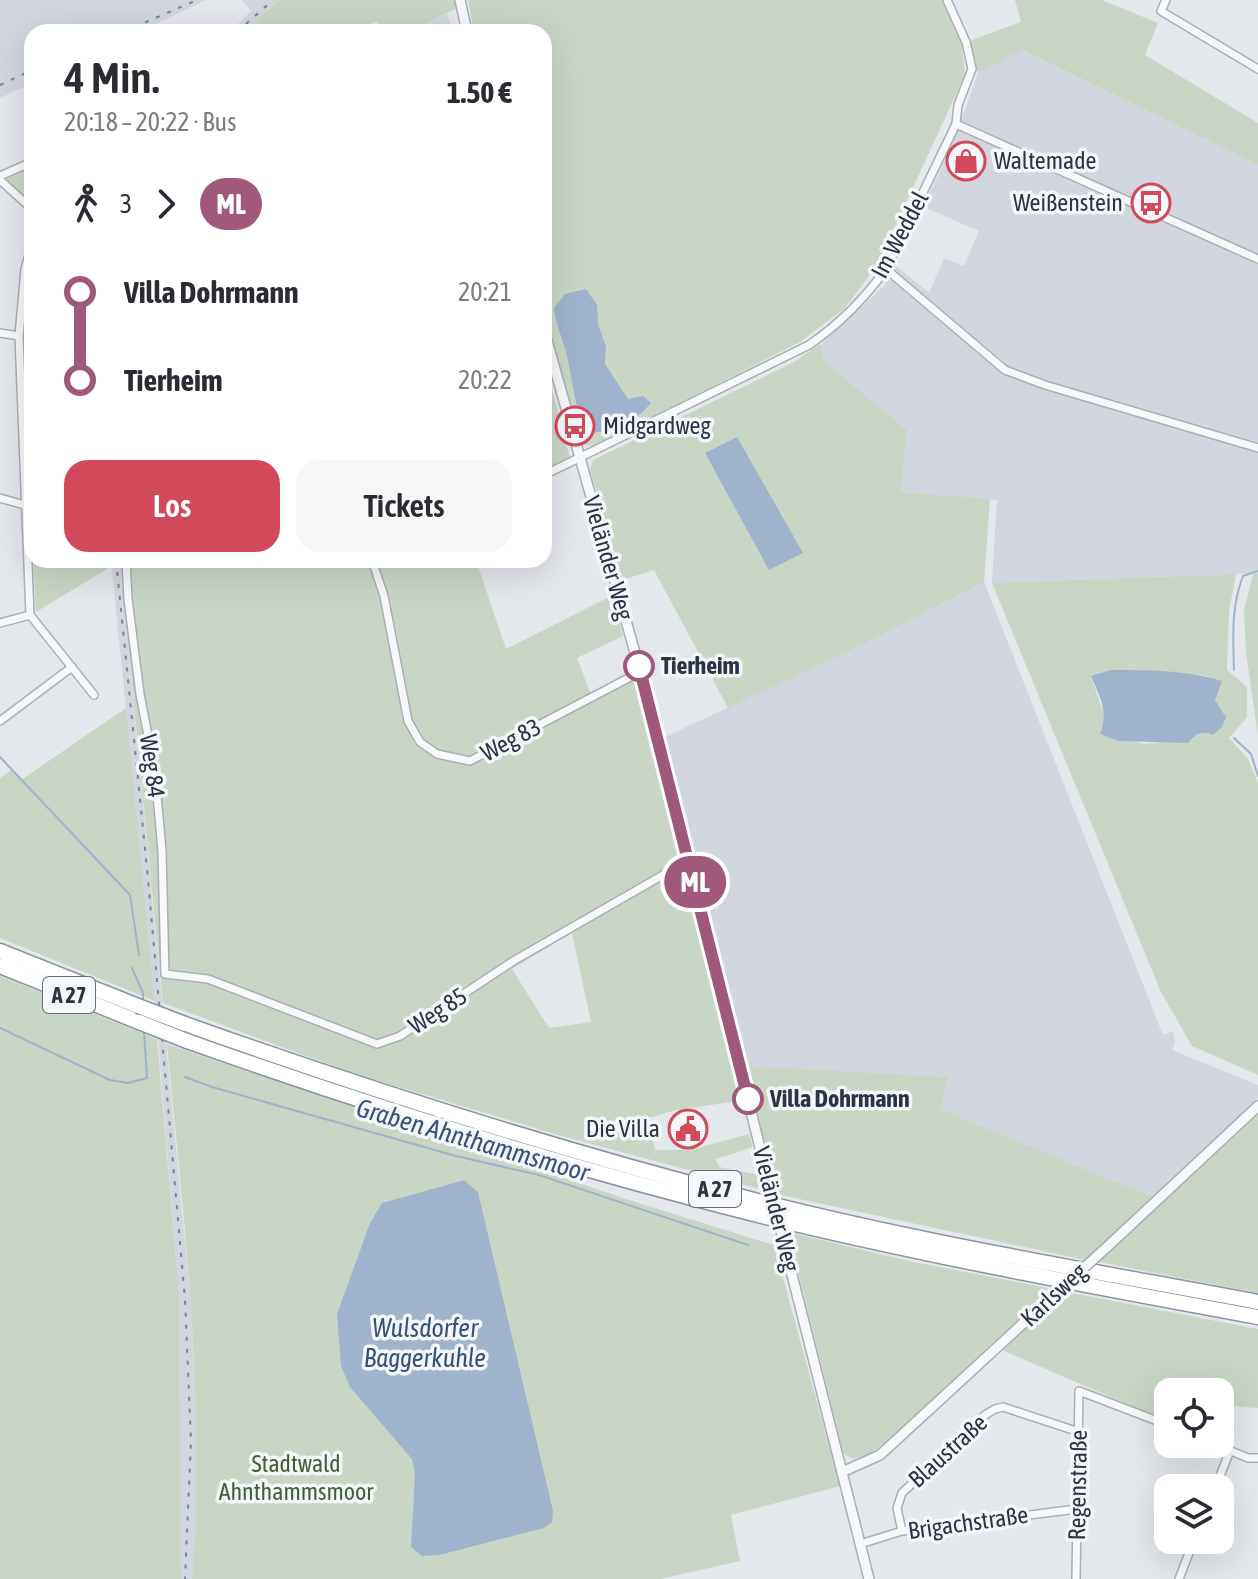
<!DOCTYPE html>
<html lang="de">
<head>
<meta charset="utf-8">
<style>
	body { margin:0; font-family:"Asap Condensed",sans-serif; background:#f7f7f7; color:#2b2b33; height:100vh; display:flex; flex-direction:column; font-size:30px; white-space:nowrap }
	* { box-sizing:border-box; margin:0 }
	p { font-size:26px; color:#7c7c81 }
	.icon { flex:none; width:44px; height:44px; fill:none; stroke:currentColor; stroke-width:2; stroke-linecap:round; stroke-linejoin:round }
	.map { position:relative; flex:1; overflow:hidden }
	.sheet { position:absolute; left:24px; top:24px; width:528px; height:544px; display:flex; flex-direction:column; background:#fff; border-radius:24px; box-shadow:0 8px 32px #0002 }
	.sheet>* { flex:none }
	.badge { padding:0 16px; border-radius:26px; font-size:28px; line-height:52px }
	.buttons { position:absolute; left:1154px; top:1378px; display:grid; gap:16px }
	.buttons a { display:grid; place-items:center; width:80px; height:80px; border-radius:16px; background:#fff; box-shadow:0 8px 32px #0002; font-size:40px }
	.map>.badge { position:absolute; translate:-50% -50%; box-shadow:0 0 0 4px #fff }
	.legs { display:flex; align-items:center; gap:12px; height:88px; padding:0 40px; font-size:26px }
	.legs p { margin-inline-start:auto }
	.head { display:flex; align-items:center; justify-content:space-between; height:136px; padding:0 40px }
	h1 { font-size:44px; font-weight:600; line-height:60px }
	.action { display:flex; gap:16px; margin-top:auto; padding:16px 40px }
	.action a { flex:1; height:92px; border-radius:24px; background:#d1495b; color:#fff; font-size:32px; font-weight:600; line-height:92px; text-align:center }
	.action a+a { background:#f7f7f7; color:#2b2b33 }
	ul { padding:0 40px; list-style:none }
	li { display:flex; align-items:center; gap:28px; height:88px; font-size:30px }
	li i { display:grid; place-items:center; width:12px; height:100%; margin:0 10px; background:currentColor }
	li i::after { content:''; width:20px; height:20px; margin:-10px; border:6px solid; border-radius:50%; background:#fff }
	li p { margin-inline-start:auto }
	li:first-child i { background:linear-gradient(#0000 50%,currentColor 0) }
	li:last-child i { background:linear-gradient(currentColor 50%,#0000 0) }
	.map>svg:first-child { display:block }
</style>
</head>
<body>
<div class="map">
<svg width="1258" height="1579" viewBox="0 0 1258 1579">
	<rect width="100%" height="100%" fill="#e4e7ec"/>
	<path fill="#d2d6de" d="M0,0H206L139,32H32V83L0,98Z
		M242,0H279L245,32H230L251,11Z
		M447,14L453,32H409Z
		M1021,50L1258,165V573L992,583L997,500L901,492L907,430L825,362L820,345L884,286L895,265L929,293L944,258L964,266L979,231L924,207L957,132L978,73Z
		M111,560H120L190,1295L196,1411L197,1538L192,1579H181L179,1294L155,1001Z
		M984,582L1163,1035L1173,1031L1175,1042L1172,1050L1258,1085V1098L1153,1197L940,1109L947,1077L746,1066L665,737L864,644Z"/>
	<path fill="#c9d6c5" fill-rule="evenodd" d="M279,0H455L457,8L409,32H383L377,21L354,32H245Z
		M468,0H943L962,45L965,75L877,265L845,308L800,342L592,447L582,444L544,310V32H474Z
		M1015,0H1102L1158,23L1145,55L1258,123V165L1022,50L978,73L969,41L1021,22Z
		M32,167V203L6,179Z
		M820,344L825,362L907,430L901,492L990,499L984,582L864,644L728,708L654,570L622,580L590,469L593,460L794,362Z
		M544,360L570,458L544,471Z
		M33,560H106L107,569L36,612Z
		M120,560H361L372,565L382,560H476L506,649L611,596L623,636L577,658L593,700L635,680L657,747L745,1100L676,1110L649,1118L655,1150H690L749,1134L753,1147L716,1159L719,1167L759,1175L763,1190L562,1136L352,1073L163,1003ZM572,933L591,1022L549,1028L512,969Z
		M1258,573V736L1246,652L1244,610L1253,574Z
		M1236,574L1229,612L1227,670L1247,687V717L1229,738L1248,759L1258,783V1075L1192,1046L1161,992L992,583ZM1136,670L1206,676L1221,681L1215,700L1226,717C1212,726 1199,732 1188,743L1168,741L1145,744L1101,734L1106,721L1091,676Z
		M126,708L155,1001L0,938V778L11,770L21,780Z
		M0,976L157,1039L179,1294L181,1579H0Z
		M167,1044L635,1202L774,1245L840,1486L731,1515L740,1561L660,1579H192C197,1536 196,1494 196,1451C196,1315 180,1180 167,1044ZM464,1180L478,1193L553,1509L415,1475L382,1203Z
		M746,1066L948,1077L940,1109L1153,1197L1085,1260L776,1194Z
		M1258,1111V1293L1099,1262Z
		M788,1232L914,1262L1053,1289L882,1445C870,1454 857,1465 843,1453Z
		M1067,1292L1258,1329V1408L1231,1406L1220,1420V1392H1168V1422L1002,1350Z"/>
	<path fill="#9fb4cc" d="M586,289L597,305L598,324L606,347L605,364L628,399L643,396L651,403C635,423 612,430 588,434C574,410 573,379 566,352C562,337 556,325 554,308L565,294Z
		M737,437L803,553L769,570L705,453Z
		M1111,670C1146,670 1188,670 1222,681L1215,700L1226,717L1222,727L1213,735C1200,730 1197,734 1188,743L1118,741L1100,734C1109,712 1100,697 1091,676Z
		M464,1180L478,1192L553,1510L552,1522L544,1528L439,1555L422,1556L411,1547L415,1475L412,1459L350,1387L341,1366L337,1314L370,1223L382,1203Z"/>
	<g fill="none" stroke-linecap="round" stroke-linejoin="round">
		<path stroke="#9fb4cc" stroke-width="2" d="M1234,670C1233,637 1231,607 1243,576L1258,571
			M1234,738L1251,754L1258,776
			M0,757L130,895L139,955
			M132,968L143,993V1001
			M0,1028L110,1080L128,1083L147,1078L144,1031
			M185,1077L212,1087L456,1156L539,1175L748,1245"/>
		<g stroke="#a9aeb7" stroke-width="10">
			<path id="minor" d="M1166,0L1161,11L1258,69
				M956,124L1258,259
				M0,176L32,162
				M0,180L32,209
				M32,244L25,269L19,336L30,615L94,695
				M886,269L1005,370L1045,385L1258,448
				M0,333L19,336
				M544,475L809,345C838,325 865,298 886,269L956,124L958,105L972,69L966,42L947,0
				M0,498L32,507
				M126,560L128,599L140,694L155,772L162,851L165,974L208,979L377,1044L400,1036L515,960L689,860
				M372,560L384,596L408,721L420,742L437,754L470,761L640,672
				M0,623L30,615
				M0,721L72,667
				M1214,1444L1248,1458H1258
				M1215,1488L1230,1451
				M902,1531L897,1508L902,1493L985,1415L995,1409L1003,1407L1079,1432
				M860,1544L902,1531L1077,1509
				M1076,1579L1079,1391L1168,1425
				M1179,1579L1194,1540"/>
		</g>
		<g stroke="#a9aeb7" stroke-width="12">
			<path id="tertiary" d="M460,0L467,32
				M544,330L652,713L767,1176
				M1107,1247L1258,1106
				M786,1251L869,1579
				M842,1472L880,1455L1041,1307"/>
		</g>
		<g stroke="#8b94a3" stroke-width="17">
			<path id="motorway" d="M0,951L138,1006
				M0,966L139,1022
				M185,1024C370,1090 559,1150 750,1199C917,1242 1088,1270 1258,1302
				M187,1041C373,1107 562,1166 754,1214C921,1255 1089,1286 1258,1317"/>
		</g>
		<use href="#minor" stroke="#f7f8fa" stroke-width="7"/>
		<use href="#tertiary" stroke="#f7f8fa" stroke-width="9"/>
		<use href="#motorway" stroke="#fff" stroke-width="14"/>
		<path stroke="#7d8696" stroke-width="2" stroke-dasharray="4 8" stroke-linecap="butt" d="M123,32L197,0
			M237,32L273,0
			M0,85L32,70
			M116,560L148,879L185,1299L191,1441L185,1579"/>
		<g stroke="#a9aeb7" stroke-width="12" stroke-linecap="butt">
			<path id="tertiary-bridge" d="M767,1176L786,1251
				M1041,1307L1107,1247"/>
		</g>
		<g stroke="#8b94a3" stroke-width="17" stroke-linecap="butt">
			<path id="motorway-bridge" d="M138,1006L185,1024
				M139,1022L187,1041"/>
		</g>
		<use href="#tertiary-bridge" stroke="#f7f8fa" stroke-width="9"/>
		<use href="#motorway-bridge" stroke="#fff" stroke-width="14"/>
	</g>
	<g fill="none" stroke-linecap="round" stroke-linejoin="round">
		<g stroke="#fff" stroke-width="18">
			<path id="line-1" d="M639,666L748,1099"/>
		</g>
		<use href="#line-1" stroke="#a0587b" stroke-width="12"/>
	</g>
	<defs>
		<g id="shop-ring" transform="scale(2)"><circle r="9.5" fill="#f4f6f9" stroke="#d1495b" stroke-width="1.5"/><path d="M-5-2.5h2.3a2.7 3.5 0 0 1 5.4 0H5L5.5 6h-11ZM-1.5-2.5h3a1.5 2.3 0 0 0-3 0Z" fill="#d1495b"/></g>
		<g id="bus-ring" transform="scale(2)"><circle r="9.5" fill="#f4f6f9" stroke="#d1495b" stroke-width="1.5"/><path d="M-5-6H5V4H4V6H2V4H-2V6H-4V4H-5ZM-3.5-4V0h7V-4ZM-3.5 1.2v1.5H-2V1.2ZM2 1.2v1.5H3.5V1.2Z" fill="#d1495b"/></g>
		<g id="civic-ring" transform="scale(2)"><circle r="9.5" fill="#f4f6f9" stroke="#d1495b" stroke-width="1.5"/><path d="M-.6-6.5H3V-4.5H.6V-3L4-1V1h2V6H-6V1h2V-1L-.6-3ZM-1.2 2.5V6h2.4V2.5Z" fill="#d1495b"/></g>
	</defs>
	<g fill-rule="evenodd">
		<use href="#shop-ring" x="966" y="161"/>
		<use href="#bus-ring" x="1151" y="203"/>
		<use href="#bus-ring" x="575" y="426"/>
		<use href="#civic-ring" x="688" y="1129"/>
	</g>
	<g fill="#fff" stroke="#a0587b" stroke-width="4">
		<circle cx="639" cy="666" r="14"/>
		<circle cx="748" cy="1099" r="14"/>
	</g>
	<g text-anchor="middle" stroke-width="7" stroke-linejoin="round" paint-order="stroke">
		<g fill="#f4f6f9" stroke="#676e7b" stroke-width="2">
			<rect x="43" y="977" width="52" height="36" rx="6"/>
			<rect x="689" y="1171" width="52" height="36" rx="6"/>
		</g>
		<g font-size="22" font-weight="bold" fill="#2b3445">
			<text x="69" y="1003">A 27</text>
			<text x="715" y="1197">A 27</text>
		</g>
		<g font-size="24" fill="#2b3445" stroke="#f4f6f9" text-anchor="start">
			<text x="994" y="169">Waltemade</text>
			<text x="1123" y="211" text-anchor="end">Weißenstein</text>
			<text x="603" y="434">Midgardweg</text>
			<text x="660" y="1137" text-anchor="end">Die Villa</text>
		</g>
		<g font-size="24" fill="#2b3445" stroke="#f4f6f9">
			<text transform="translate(900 235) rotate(-62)" y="8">Im Weddel</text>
			<text transform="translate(608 558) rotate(74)" y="8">Vieländer Weg</text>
			<text transform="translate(511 740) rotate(-28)" y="8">Weg 83</text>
			<text transform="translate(152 766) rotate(82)" y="8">Weg 84</text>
			<text transform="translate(438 1011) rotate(-33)" y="8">Weg 85</text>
			<text transform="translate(776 1209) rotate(76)" y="8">Vieländer Weg</text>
			<text transform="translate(1054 1295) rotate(-43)" y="8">Karlsweg</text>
			<text transform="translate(948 1451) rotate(-42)" y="8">Blaustraße</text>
			<text transform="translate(1078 1485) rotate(-89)" y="8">Regenstraße</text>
			<text transform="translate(968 1523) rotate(-8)" y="8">Brigachstraße</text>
		</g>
		<g font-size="24" font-weight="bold" fill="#2b3445" stroke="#f4f6f9" text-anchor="start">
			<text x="661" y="674">Tierheim</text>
			<text x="770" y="1107">Villa Dohrmann</text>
		</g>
		<g font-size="24" fill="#3f6138" stroke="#f4f6f9">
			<text x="296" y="1472">Stadtwald<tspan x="296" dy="28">Ahnthammsmoor</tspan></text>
		</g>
		<g font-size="26" font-style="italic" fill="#34527a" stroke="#f4f6f9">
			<text transform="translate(473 1140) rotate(16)" y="9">Graben Ahnthammsmoor</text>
			<text x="425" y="1337">Wulsdorfer<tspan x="425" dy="30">Baggerkuhle</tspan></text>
		</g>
	</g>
</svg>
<div class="buttons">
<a><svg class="icon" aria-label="locate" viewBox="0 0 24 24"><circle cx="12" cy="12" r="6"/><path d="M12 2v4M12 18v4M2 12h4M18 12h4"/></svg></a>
<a><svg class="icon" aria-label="layers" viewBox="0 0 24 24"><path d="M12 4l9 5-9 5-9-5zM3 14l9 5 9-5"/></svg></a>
</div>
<b class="badge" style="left:695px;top:882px;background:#a0587b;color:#fff">ML</b>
<section class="sheet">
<div class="head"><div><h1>4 Min.</h1><p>20:18 – 20:22 · Bus</p></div><b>1.50 €</b></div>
<div class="legs"><svg class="icon" aria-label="walk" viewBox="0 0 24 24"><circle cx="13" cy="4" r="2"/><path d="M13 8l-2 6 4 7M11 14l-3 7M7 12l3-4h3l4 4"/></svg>3<svg class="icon" aria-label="forward" viewBox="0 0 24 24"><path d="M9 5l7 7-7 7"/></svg><b class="badge" style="background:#a0587b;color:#fff">ML</b></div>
<ul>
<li><i style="color:#a0587b"></i><b>Villa Dohrmann</b><p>20:21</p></li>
<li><i style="color:#a0587b"></i><b>Tierheim</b><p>20:22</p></li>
</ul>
<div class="action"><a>Los</a><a>Tickets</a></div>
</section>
</div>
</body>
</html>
